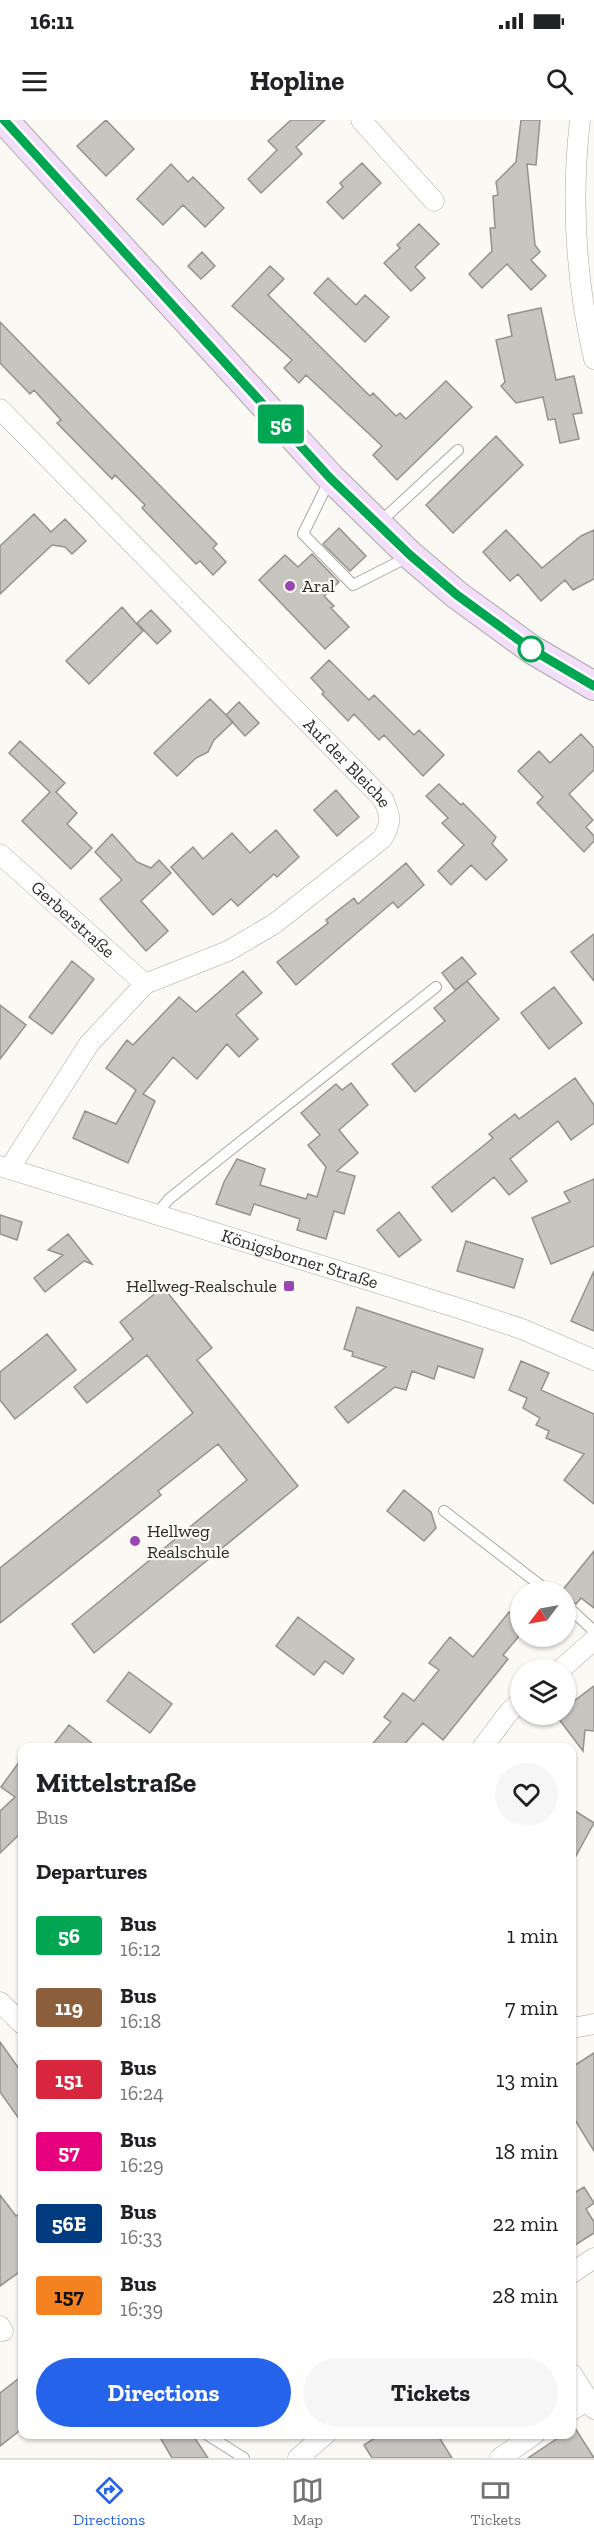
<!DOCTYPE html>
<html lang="en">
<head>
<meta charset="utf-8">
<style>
	body { margin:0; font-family:"Zilla Slab",serif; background:#f6f6f6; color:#202124; height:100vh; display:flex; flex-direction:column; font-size:22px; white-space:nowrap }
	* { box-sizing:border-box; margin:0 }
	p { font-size:20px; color:#757577 }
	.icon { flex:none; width:33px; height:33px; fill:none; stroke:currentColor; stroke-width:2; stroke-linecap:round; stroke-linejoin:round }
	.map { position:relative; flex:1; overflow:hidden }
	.details { position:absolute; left:18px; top:1623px; width:558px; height:696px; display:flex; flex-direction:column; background:#fff; border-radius:12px; box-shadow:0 2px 4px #0004 }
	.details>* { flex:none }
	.badge { padding:0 12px; border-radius:4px; font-size:21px; line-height:39px }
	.needle { width:39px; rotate:238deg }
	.tools { position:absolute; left:510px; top:1461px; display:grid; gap:12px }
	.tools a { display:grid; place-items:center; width:66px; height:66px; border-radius:50%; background:#fff; box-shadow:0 2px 4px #0004; font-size:30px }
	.map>.badge { position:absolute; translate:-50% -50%; box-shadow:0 0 0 3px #fff }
	h2 { padding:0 18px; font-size:22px; line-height:54px }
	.round { display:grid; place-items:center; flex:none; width:63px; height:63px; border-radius:32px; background:#f6f6f6 }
	.headline { display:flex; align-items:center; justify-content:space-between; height:102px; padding:0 18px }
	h1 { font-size:28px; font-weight:800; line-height:45px }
	.button { display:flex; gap:12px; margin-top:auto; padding:12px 18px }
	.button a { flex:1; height:69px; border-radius:36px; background:#2563eb; color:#fff; font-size:24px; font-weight:800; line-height:69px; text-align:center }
	.button a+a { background:#f6f6f6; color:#202124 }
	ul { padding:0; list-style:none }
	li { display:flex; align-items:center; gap:18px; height:72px; padding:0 18px }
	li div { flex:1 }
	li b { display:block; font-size:22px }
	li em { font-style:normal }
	li .badge { min-width:66px; font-weight:700; text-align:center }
	.status { display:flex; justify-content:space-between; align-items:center; height:42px; padding:0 30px; background:#fff; direction:ltr }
	.status svg { height:16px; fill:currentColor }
	header { display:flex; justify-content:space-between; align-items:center; height:78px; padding:0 18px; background:#fff; font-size:27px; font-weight:800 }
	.tab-bar { display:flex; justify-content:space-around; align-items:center; height:84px; border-top:2px solid #e0e0e0; background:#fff; font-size:16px; color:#757577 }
	.tab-bar a { display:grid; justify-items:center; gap:3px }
	.tab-bar .selected { color:#2563eb }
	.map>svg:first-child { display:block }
</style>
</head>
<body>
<div class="status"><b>16:11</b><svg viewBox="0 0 49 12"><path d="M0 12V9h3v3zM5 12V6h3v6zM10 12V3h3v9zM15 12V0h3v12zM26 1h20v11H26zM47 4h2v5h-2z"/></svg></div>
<header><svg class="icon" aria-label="menu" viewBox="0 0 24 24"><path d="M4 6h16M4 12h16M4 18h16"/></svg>Hopline<svg class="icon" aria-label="search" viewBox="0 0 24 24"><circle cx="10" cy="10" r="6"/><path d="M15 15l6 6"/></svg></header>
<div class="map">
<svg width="594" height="2338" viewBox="0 0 594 2338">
	<rect width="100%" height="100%" fill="#fbf9f4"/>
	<path fill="#c7c5c0" stroke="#95928e" stroke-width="1.5" d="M106,0L134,29L106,56L77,26Z
		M291,0H325L296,27L302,34L261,73L248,59L277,30L268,21Z
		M521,0H540L536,45L527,44L535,125L540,132L531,140L546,156L531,170L507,144L482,168L469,154L492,131L490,108H495L493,76L498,75L496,62L516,42Z
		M362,43L381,63L343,99L327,82L343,67L340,63Z
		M171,44L188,62L193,57L224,88L205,107L183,85L163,105L137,79Z
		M419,104L439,124L415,147L425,158L411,171L384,143L400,128L397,125Z
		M202,132L215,146L201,159L188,146Z
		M270,146L284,159L268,175L370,276L373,273L396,296L400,293L406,299L446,261L472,287L397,360L373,335L382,326L306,255L299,263L284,248L292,240L232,186Z
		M328,158L356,185L365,175L389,197L365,222L314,173Z
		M541,188L556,260L574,256L582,293L573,294L579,319L560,323L555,299L548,300L543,277L516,283L501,266L505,262L496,220L512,216L508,195Z
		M0,202L217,424L213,428L226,442L213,455L200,441L196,444L142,388L145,385L115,355L112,359L57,303L61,300L34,270L30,274L0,243Z
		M496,316L523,345L453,413L426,385Z
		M34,394L51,412L65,399L86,421L72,434L65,427L52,425L0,474V426Z
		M339,408L366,436L350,451L323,424Z
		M506,410L542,448L581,416L594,410V459L573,470L565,460L541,481L518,454L510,461L483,432Z
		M312,434L339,462L324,476L334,486L331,488L349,507L325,529L259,460L285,435L298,447Z
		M122,487L143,511L89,564L66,541Z
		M151,490L171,511L157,524L137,503Z
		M329,540L369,580L374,575L414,615L419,610L444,635L423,656L384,615L379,620L354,594L348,601L322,574L324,572L311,558Z
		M210,579L233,602L214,620L208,632L196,638L177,656L154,633Z
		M239,582L259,603L245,616L226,595Z
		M581,614L594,628V650L569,674L593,700L586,707L594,716V721L584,732L537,683L543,677L518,651L539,631L550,643Z
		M20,621L65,663L56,672L77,693L67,704L92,728L71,749L22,701L50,672L9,633Z
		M439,664L461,685L463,683L496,717L492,724L507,740L486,760L471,745L451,765L438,751L464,725L442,703L448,698L426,676Z
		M336,670L359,697L337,716L314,690Z
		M276,710L299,737L277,757L274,754L238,786L231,779L213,795L171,747L193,727L203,739L232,713L250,733Z
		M112,714L137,742L151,748L159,740L171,753L141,781L168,811L146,831L100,779L122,760L95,732Z
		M406,743L424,765L398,788L393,782L296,865L277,842L328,803L326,800L354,778L358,784Z
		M594,814V861L571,832Z
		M462,837L476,854L455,870L442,853Z
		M72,841L94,859L52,914L29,897Z
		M243,851L262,873L236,895L258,919L239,937L227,924L197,959L173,937L143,974L155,981L128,1043L73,1018L85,991L116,1004L136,970L106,948L127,920L133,925L179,877L196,892Z
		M467,861L499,899L415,972L392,944L445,901L434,888Z
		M554,867L582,903L549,929L521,893Z
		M0,885L26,905L0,939Z
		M575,958L594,985V1003L571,1020L558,1001L510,1039L527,1061L509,1075L494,1057L452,1092L432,1067L493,1018L489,1014L515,994L519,999Z
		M351,963L368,985L339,1010L358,1033L337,1051L355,1056L344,1094L334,1091L326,1119L297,1110L300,1099L254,1084L250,1095L216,1084L224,1062L237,1039L265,1049L260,1065L306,1079L308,1074L317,1077L326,1047L308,1025L320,1015L301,993L336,964L342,970Z
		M594,1059V1126L551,1144L532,1098L570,1082L564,1072Z
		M399,1092L421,1120L399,1137L377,1110Z
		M0,1095L22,1102L17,1120L0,1114Z
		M68,1114L92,1144L84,1141L45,1172L34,1158L63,1135L48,1130Z
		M466,1121L523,1139L514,1168L457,1151Z
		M594,1151V1211L571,1201Z
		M163,1167L212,1228L197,1240L298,1366L94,1533L72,1504L247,1360L218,1324L158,1371L161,1375L0,1503V1448L193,1293L147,1235L87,1283L74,1267L133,1219L120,1202Z
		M357,1187L483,1229L474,1258L438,1246L434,1259L412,1251L406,1270L395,1267L348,1303L335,1287L386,1247L352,1236L353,1232L344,1229Z
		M47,1214L76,1250L15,1299L0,1280V1252Z
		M521,1241L549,1253L541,1270L594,1294V1384L564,1360L584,1334L546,1318L549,1311L536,1305L540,1298L523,1288L527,1278L509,1270Z
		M404,1370L431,1392L436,1408L424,1421L387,1391Z
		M594,1431V1488L581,1478L576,1484L566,1478V1472H561Z
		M509,1492L520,1501V1515L503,1535L508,1539L443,1620L423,1603L401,1628H369L391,1602L384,1597L403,1573L414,1581L439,1550L429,1543L450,1517L473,1537Z
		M298,1497L354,1539L343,1554L325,1541L314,1555L276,1526Z
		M129,1552L172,1584L150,1613L107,1581Z
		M594,1566V1611L585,1610L583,1631L555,1594H566V1587Z
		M69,1605L98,1628H51Z
		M22,1638V1712L0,1733V1691L15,1677L1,1667Z
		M572,1689L594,1703L572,1743Z
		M0,1922L22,1953V2003L0,1972Z
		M594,1933V2031L572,1995V1947Z
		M572,2066L576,2072L584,2067L594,2083L586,2089L594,2102V2113L572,2127Z
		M0,2075L16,2096L22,2092V2150L0,2166Z
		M22,2256V2309L0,2326V2273Z
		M575,2308L594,2338H528L564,2314H572V2310Z
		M158,2314H192L208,2338H172Z
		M381,2314H437L452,2338H372L364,2325Z"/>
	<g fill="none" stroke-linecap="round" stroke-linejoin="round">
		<g stroke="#aaa8a3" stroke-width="12">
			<path id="service" d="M330,359L303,414L353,465L410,436
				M378,404L458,330
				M156,1095L169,1079L224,1035L436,867
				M444,1391L549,1472
				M566,1485L594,1511
				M206,2314L244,2338"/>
		</g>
		<g stroke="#aaa8a3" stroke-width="21">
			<g id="minor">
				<path d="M361,0L434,81"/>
				<path d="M580,0C571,79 576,162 594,239"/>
				<path id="s1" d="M0,289L383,679C391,696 392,703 382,719L274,804L228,831L145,864L89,924L9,1049"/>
				<path id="s2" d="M0,734L145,864"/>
				<path id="s3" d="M0,1046L458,1188L522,1209L594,1240"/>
				<path d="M560,1550L594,1520"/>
				<path d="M482,1628L509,1592L520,1582"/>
				<path d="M0,1882L22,1904"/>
				<path d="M572,1908L594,1904"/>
				<path d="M572,2153L594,2138"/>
				<path d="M0,2206L3,2211"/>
				<path d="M572,2254L594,2289"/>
				<path d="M572,2290L588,2280"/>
				<path d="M298,2338L326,2314"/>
				<path d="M500,2338L535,2314"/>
			</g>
		</g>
		<g stroke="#aaa8a3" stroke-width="30">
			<path id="secondary" d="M4,0L331,358L410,435L457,475L531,529L594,566"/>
		</g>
		<use href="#service" stroke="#fff" stroke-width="10"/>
		<use href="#minor" stroke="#fff" stroke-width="20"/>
		<use href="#secondary" stroke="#f3defa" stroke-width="28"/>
	</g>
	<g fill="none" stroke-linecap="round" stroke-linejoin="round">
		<g stroke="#fff" stroke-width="14">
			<path id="line" d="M4,0L330,358L410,435L457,475L531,529L594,566"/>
		</g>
		<use href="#line" stroke="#00a651" stroke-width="9"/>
	</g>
	<g fill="#9945b2" stroke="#fbf9f4" stroke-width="2">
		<circle cx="290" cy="466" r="6"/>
		<rect x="283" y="1160" width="12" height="12" rx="3"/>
		<circle cx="135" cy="1421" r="6"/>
	</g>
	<circle fill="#fff" stroke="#00a651" stroke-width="3" cx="531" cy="529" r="12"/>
	<g text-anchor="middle" stroke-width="4.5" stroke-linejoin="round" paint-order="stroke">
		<g font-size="18" fill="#2c2b29" stroke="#fbf9f4" text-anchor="start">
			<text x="302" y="472">Aral</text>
			<text x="277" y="1172" text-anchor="end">Hellweg-Realschule</text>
			<text x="147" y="1417">Hellweg<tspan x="147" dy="21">Realschule</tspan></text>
		</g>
		<g font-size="18" fill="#2c2b29" stroke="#fbf9f4">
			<text dy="6" stroke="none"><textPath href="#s1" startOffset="496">Auf der Bleiche</textPath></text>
			<text dy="6" stroke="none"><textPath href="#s2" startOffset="98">Gerberstraße</textPath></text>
			<text dy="6" stroke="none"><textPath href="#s3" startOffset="314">Königsborner Straße</textPath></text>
		</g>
	</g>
</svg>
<div class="tools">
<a><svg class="needle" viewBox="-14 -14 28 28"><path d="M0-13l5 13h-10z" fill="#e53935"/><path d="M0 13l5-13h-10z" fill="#757577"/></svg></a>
<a><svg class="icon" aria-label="layers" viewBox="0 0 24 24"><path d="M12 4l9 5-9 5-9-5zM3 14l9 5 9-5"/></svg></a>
</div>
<b class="badge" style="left:281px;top:304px;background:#00a651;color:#fff">56</b>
<section class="details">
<div class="headline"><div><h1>Mittelstraße</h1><p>Bus</p></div><a class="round"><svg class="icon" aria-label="heart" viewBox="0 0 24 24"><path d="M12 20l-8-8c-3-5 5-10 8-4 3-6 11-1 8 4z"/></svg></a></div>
<h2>Departures</h2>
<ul>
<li><span class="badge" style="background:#00a651;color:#fff">56</span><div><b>Bus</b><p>16:12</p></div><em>1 min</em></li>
<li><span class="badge" style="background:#8b5e3c;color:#fff">119</span><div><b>Bus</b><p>16:18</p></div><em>7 min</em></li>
<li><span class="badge" style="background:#d7263d;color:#fff">151</span><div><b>Bus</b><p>16:24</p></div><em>13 min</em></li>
<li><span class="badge" style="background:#e6007e;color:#fff">57</span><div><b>Bus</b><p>16:29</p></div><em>18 min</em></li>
<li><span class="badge" style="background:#003b80;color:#fff">56E</span><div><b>Bus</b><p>16:33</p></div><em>22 min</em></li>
<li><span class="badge" style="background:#f58220;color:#111">157</span><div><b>Bus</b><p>16:39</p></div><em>28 min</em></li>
</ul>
<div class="button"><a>Directions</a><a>Tickets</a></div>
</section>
</div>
<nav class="tab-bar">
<a class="selected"><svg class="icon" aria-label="directions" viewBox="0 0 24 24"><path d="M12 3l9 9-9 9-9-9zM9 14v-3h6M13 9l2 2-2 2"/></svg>Directions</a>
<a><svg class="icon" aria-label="map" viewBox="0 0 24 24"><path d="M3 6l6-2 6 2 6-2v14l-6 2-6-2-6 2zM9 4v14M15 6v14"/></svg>Map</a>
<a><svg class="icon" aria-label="tickets" viewBox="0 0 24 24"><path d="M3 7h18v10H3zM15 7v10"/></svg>Tickets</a>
</nav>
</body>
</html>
